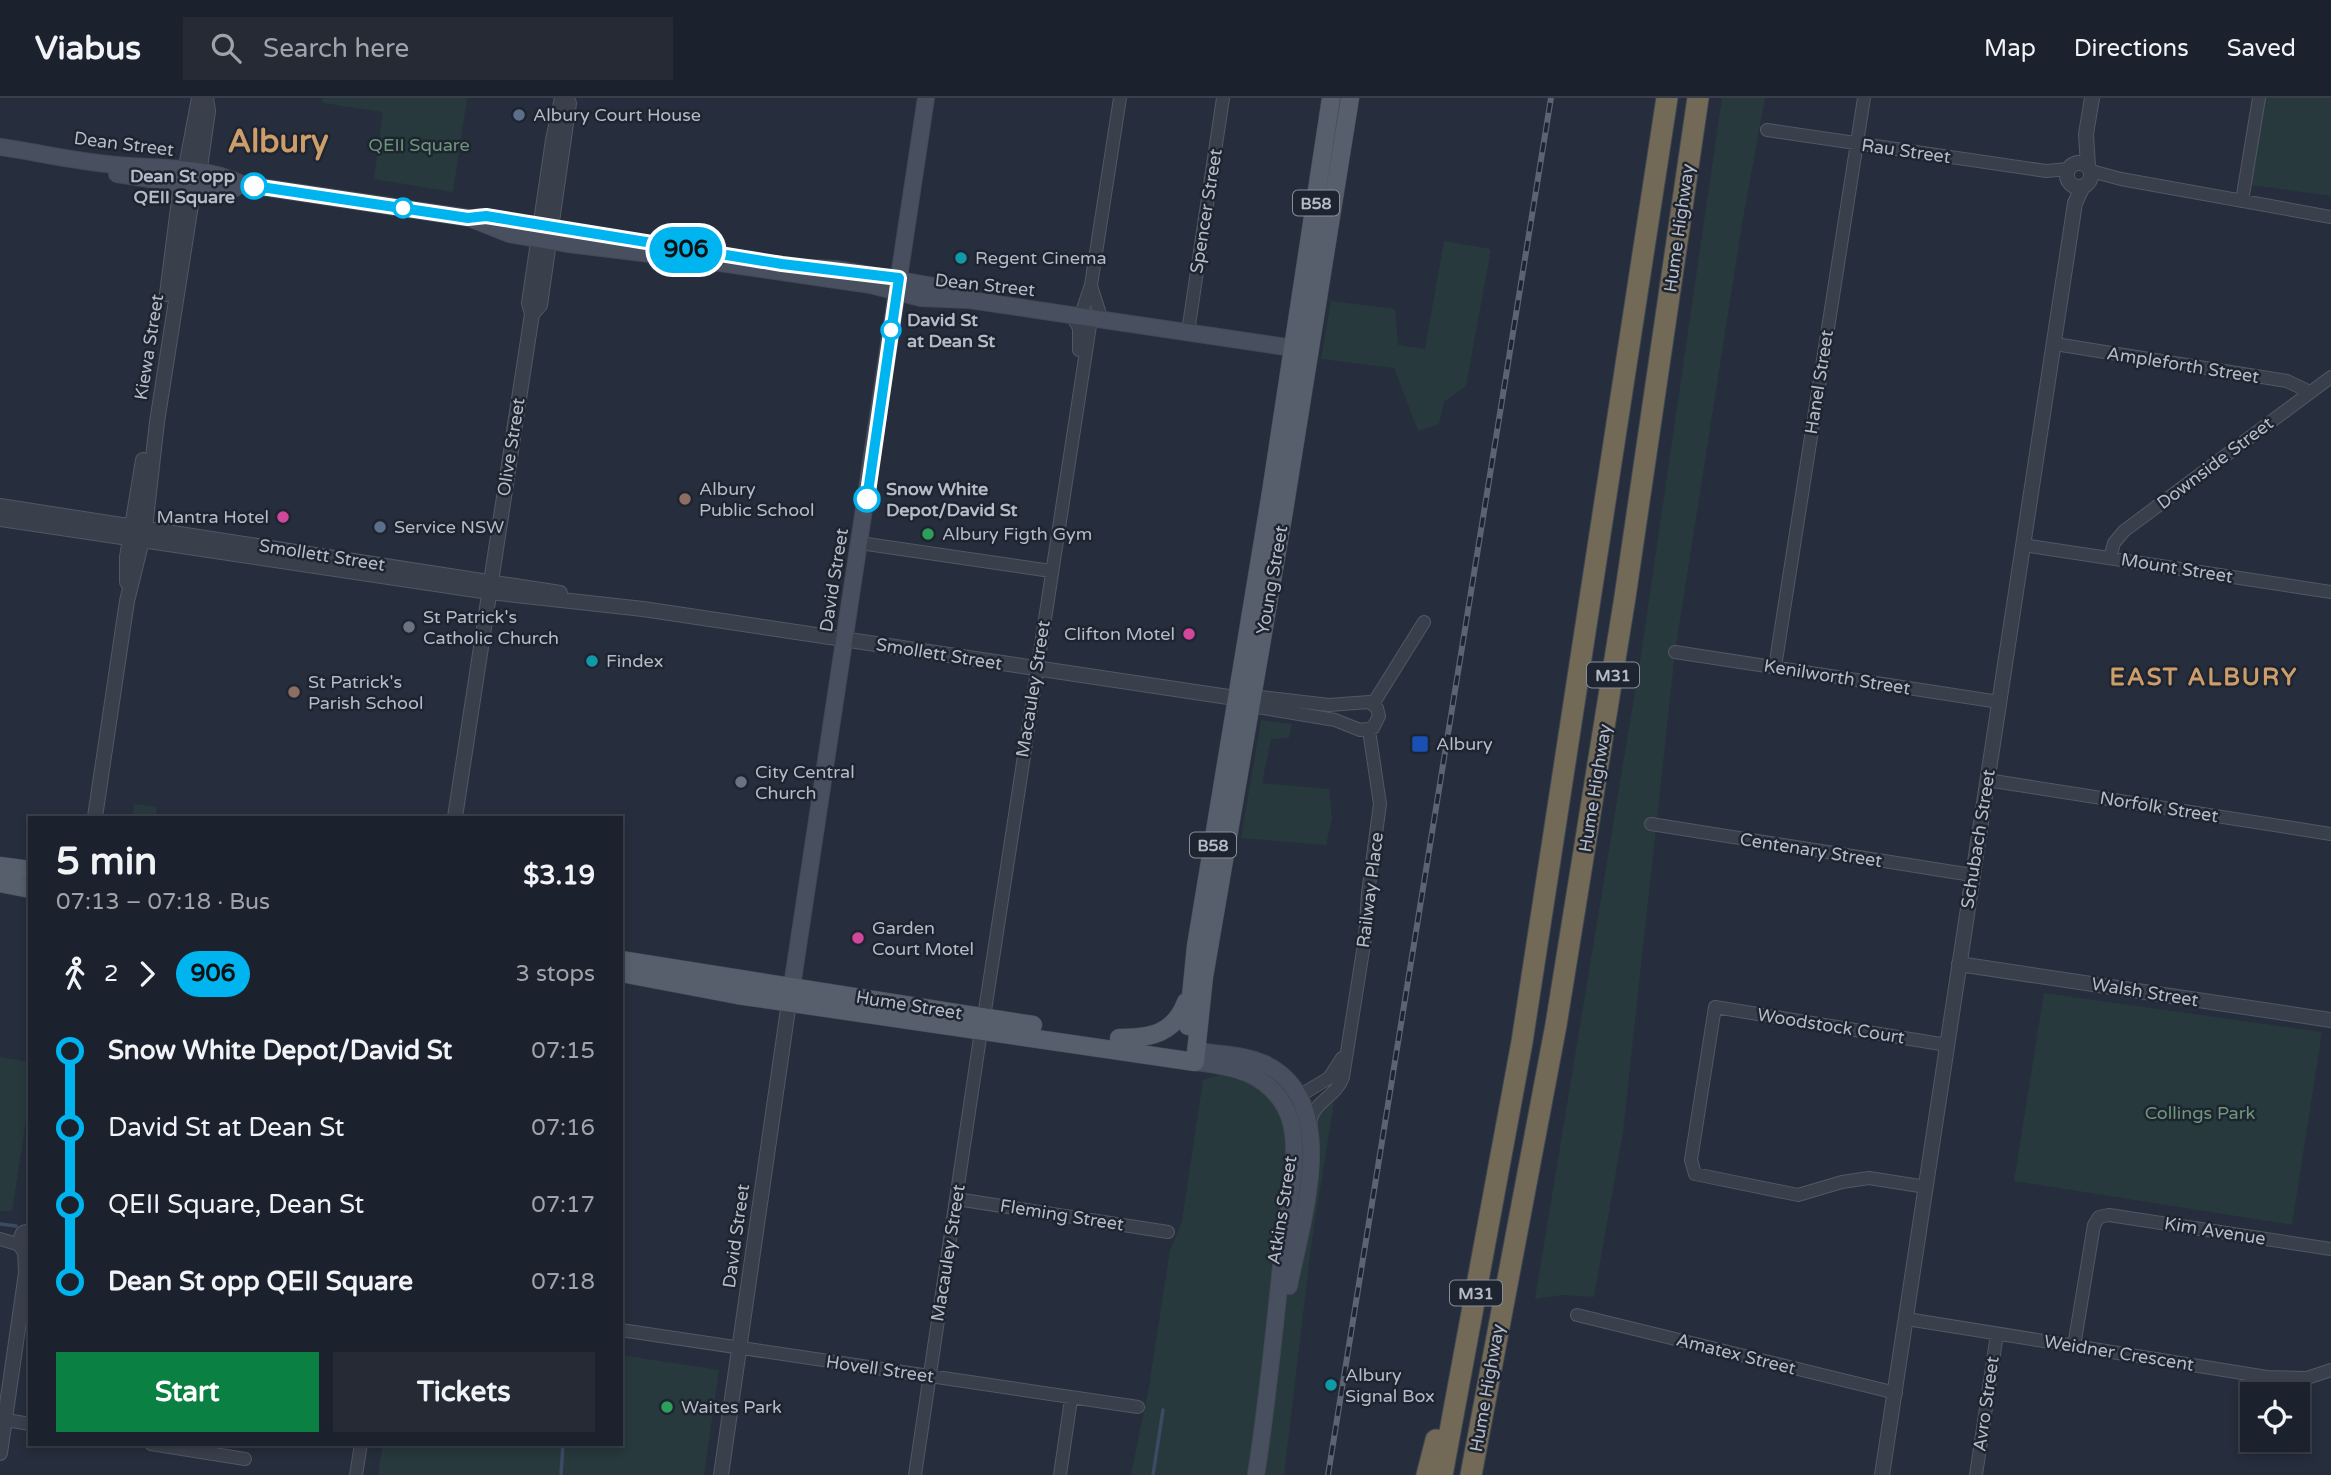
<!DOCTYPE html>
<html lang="en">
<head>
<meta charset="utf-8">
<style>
	body { margin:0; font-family:"Varela Round",sans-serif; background:#252a35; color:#f1f3f6; height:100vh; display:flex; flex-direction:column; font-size:26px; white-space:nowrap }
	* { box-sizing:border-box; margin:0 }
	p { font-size:23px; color:#a0a4aa }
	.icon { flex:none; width:38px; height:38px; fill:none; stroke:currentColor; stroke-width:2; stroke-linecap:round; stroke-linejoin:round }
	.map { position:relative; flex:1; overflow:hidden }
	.side { position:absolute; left:28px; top:718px; width:595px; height:630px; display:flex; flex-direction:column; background:#1c222d; border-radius:0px; box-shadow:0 4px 10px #0003,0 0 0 2px #3a3f49 }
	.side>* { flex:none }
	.badge { padding:0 14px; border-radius:23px; font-size:24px; line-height:46px }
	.buttons { position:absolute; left:2240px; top:1284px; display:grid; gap:14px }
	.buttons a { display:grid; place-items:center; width:70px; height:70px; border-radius:0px; background:#1c222d; box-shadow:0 4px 10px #0003,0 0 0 2px #3a3f49; font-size:35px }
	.map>.badge { position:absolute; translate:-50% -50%; box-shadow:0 0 0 4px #fff }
	.legs { display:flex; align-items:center; gap:10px; height:77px; padding:0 28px; font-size:23px }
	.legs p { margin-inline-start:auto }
	.overview { display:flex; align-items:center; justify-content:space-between; height:119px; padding:0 28px }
	h1 { font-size:38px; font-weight:700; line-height:52px }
	.cta { display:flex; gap:14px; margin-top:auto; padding:14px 28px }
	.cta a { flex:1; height:80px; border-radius:0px; background:#0b8043; color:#fff; font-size:28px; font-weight:700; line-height:80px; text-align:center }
	.cta a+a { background:#252a35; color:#f1f3f6 }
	ul { padding:0 28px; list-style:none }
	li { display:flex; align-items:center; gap:24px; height:77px; font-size:26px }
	li i { display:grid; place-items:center; width:10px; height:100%; margin:0 9px; background:currentColor }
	li i::after { content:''; width:18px; height:18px; margin:-9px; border:5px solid; border-radius:50%; background:#1c222d }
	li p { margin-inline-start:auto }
	li:first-child i { background:linear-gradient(#0000 50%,currentColor 0) }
	li:last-child i { background:linear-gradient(currentColor 50%,#0000 0) }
	header { display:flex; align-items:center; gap:42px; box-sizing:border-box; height:98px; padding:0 35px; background:#1c222d; border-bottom:2px solid #3a3f49 }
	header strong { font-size:33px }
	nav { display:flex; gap:38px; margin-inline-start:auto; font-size:24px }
	.search { width:490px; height:63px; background:#252a35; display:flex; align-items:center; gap:18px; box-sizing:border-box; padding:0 24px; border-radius:0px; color:#a0a4aa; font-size:26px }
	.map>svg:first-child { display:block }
</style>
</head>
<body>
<header>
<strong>Viabus</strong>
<div class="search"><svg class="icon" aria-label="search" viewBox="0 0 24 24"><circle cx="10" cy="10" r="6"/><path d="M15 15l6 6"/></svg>Search here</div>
<nav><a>Map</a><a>Directions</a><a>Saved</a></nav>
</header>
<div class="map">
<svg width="2331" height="1377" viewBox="0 0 2331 1377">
	<rect width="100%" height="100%" fill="#262d3c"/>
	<path fill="#27393d" d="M323,0H467L453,94L374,81L383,14L323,5Z
		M1722,0H1765L1742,126L1675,554L1623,1034L1594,1199L1562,1197L1535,1201L1641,557Z
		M2265,0H2331V98L2251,87Z
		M1444,143L1491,151L1466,288L1444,304L1439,326L1418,333L1394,270L1321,261L1331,203L1395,211L1398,247L1425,251Z
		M1261,622L1292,626L1289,640L1271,641L1262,685L1329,691L1332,720L1326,747L1241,740Z
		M134,706L157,709L156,719H132Z
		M2044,895L2322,934L2292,1127L2014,1083Z
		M0,959L30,964V997L12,1113H0Z
		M1221,977C1260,987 1273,994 1287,1032L1334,1004L1311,1149L1284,1377H1131L1149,1288L1170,1152L1182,1123L1203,982Z
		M621,1257L719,1272L704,1377H378L383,1346H621Z"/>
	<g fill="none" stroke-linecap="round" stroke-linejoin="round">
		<path stroke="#3c4a64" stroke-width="3.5" d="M0,1126L16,1128
			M561,1377L563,1346
			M1153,1377L1163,1312"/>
		<g stroke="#515864" stroke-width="14">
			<path id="minor" d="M1767,32L2046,73L2068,71
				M2091,73L2121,81L2331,119
				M2242,103L2259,0
				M1091,188L1099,213
				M1083,211L1091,187L1120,0
				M1072,218L1079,230V252
				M1189,227L1223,0
				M2055,246L2287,283L2310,294
				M860,445L1051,473
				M2023,447L2331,494
				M2110,460L2114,445L2124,433L2331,279
				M1675,554L1999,604
				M1775,569L1864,0
				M1373,606L1424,524
				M1251,608L1335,622L1360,632L1373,630L1379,618L1377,610L1369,604L1329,607L1252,598
				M1987,682L2331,736
				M1651,726L1972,777
				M984,919L1091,221
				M1299,998L1329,980L1342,960
				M1310,1027C1311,1004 1336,1000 1343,979L1365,840L1368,795L1380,706L1369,632
				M1926,1089L1869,1080L1842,1084L1798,1097L1695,1076L1691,1062L1715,909L1947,947
				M957,1101L1168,1134
				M0,1141L20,1147
				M1577,1217L1896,1295
				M1907,1221L2267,1279L2307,1280L2331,1272
				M621,1232L1138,1309
				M2074,1248L2094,1127L2099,1119L2109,1117L2331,1151
				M6,1322L30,1326
				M151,1346L245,1361
				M356,1377L361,1346
				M915,1377L981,933
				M1060,1377L1071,1301
				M1976,1377L1997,1236"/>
		</g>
		<g stroke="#515864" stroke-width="16">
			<path id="tertiary" d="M2067 77a12 12 0 1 1 24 0a12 12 0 1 1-24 0Z
				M2088,68L2086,36L2092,0
				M185,74L199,0
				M199,76L208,13L206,0
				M167,196L181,86
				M532,216L540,207L569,5
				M0,408L560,495
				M0,421L489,494L643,511L1235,600
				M127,484V459L143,362
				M95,719L127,503L145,430L157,324L194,88
				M455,719L532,216L529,205L553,42L562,0
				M1959,866L2331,922
				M30,1133L23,1135L19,1144L22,1150L30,1154
				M0,1355L26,1175L25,1152
				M721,1377L789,904
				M1882,1377L2075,105L2083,88"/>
		</g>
		<g stroke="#424955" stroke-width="18">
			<path id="secondary" d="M0,49C42,55 87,66 130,68C164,70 211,70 242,86L469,120L509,136L568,146L700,162L871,187L921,200L970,202L1293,250
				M117,76L230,93L242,86
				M478,119L628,143
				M813,170L837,171L967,194
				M792,888L926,0
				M1196,953C1218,956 1244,956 1265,966C1343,1004 1301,1123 1289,1188
				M1195,964C1231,968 1266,974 1285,1009C1305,1044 1287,1111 1283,1150C1275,1226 1268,1301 1256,1377"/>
		</g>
		<g stroke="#424955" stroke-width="19">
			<path id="primary" d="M0,768L30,772
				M0,785L30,791
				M621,862L1033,927
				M621,875L737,897L1195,964L1204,879L1283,419L1350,0
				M1188,928L1196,848L1271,394L1331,0
				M1119,940C1151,940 1174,936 1186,904"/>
		</g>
		<g stroke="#414854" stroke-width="23">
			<path id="motorway" d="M1427,1377L1436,1342
				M1442,1377L1522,944L1667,0
				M1471,1377L1556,927L1625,499L1698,0"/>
		</g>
		<use href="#minor" stroke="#39404c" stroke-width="12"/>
		<use href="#tertiary" stroke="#39404c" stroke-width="14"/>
		<use href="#secondary" stroke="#484f5f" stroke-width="16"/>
		<use href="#primary" stroke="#575e6c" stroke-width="18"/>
		<use href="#motorway" stroke="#726957" stroke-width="21"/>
		<g stroke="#5c6373" stroke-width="6">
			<path id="rail" d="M1328,1377L1551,0"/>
		</g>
		<use href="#rail" stroke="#1e2531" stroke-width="3.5" stroke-dasharray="10" stroke-linecap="butt"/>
	</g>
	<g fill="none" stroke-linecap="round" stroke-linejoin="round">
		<g stroke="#fff" stroke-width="16">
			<path id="line-1" d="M254,88L468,120L486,118L782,166L899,180L867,401"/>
		</g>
		<use href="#line-1" stroke="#00b5ef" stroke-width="10"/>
	</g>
	<g fill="#5c6f8a" stroke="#1e2531" stroke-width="2.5">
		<circle cx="519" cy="17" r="7"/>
		<circle cx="380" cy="429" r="7"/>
	</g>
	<g fill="#fff" stroke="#00b5ef" stroke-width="3.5">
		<circle cx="254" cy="88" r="12"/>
		<circle cx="403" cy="110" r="9"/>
		<circle cx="891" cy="232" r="9"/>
		<circle cx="867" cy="401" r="12"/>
	</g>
	<g fill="#0f9aa8" stroke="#1e2531" stroke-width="2.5">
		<circle cx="961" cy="160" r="7"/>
		<circle cx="592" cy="563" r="7"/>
		<circle cx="1331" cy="1287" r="7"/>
	</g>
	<g fill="#8d6e63" stroke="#1e2531" stroke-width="2.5">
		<circle cx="685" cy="401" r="7"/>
		<circle cx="294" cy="594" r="7"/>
	</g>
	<g fill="#d1479c" stroke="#1e2531" stroke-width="2.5">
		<circle cx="283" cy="419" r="7"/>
		<circle cx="1189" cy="536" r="7"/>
		<circle cx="858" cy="840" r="7"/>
	</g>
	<g fill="#2e9e5b" stroke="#1e2531" stroke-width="2.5">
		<circle cx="928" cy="436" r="7"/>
		<circle cx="667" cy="1309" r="7"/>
	</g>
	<g fill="#6b7280" stroke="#1e2531" stroke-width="2.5">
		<circle cx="409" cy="529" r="7"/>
		<circle cx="741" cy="684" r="7"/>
	</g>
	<rect fill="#1a4fb4" stroke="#1e2531" stroke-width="2.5" x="1411" y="637" width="18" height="18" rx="3.5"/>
	<g text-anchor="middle" stroke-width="5" stroke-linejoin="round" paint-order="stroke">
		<g fill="#1e2531" stroke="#888e9a" stroke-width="2">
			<rect x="1293" y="92.5" width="46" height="25" rx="5"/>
			<rect x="1587" y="564.5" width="52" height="25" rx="5"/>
			<rect x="1190" y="734.5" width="46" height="25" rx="5"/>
			<rect x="1450" y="1182.5" width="52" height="25" rx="5"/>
		</g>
		<g font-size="16" font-weight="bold" fill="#b5bbc7">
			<text x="1316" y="111">B58</text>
			<text x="1613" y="583">M31</text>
			<text x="1213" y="753">B58</text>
			<text x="1476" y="1201">M31</text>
		</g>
		<g font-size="18" fill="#b5bbc7" stroke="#1e2531" text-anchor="start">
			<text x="533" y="23">Albury Court House</text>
			<text x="975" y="166">Regent Cinema</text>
			<text x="699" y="397">Albury<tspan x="699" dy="21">Public School</tspan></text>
			<text x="269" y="425" text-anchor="end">Mantra Hotel</text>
			<text x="394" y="435">Service NSW</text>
			<text x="942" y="442">Albury Figth Gym</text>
			<text x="423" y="525">St Patrick's<tspan x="423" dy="21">Catholic Church</tspan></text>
			<text x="1175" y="542" text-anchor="end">Clifton Motel</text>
			<text x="606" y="569">Findex</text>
			<text x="308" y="590">St Patrick's<tspan x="308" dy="21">Parish School</tspan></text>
			<text x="1436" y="652">Albury</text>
			<text x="755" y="680">City Central<tspan x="755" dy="21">Church</tspan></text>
			<text x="872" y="836">Garden<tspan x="872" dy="21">Court Motel</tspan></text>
			<text x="1345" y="1283">Albury<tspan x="1345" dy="21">Signal Box</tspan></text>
			<text x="681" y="1315">Waites Park</text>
		</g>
		<g font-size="18" fill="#b5bbc7" stroke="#1e2531">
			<text transform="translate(124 46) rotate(7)" y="6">Dean Street</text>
			<text transform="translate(1906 53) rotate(8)" y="6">Rau Street</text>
			<text transform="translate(1206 113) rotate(-81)" y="6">Spencer Street</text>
			<text transform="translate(1679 130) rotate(-82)" y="6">Hume Highway</text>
			<text transform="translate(985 187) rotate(6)" y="6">Dean Street</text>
			<text transform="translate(149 249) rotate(-81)" y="6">Kiewa Street</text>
			<text transform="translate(2183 267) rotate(9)" y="6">Ampleforth Street</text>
			<text transform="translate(1819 284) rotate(-81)" y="6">Hanel Street</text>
			<text transform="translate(511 349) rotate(-81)" y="6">Olive Street</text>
			<text transform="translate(2215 365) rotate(-37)" y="6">Downside Street</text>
			<text transform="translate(322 457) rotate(9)" y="6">Smollett Street</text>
			<text transform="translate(2177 470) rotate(9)" y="6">Mount Street</text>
			<text transform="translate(834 482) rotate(-81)" y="6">David Street</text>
			<text transform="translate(1272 482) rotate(-80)" y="6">Young Street</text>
			<text transform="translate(939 556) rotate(9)" y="6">Smollett Street</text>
			<text transform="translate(1837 579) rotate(9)" y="6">Kenilworth Street</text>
			<text transform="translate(1033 591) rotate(-81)" y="6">Macauley Street</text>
			<text transform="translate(1595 690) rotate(-81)" y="6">Hume Highway</text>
			<text transform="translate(2159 709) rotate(9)" y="6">Norfolk Street</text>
			<text transform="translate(1978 741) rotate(-81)" y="6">Schubach Street</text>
			<text transform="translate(1811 752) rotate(9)" y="6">Centenary Street</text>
			<text transform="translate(1370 792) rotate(-83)" y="6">Railway Place</text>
			<text transform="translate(2145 894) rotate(9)" y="6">Walsh Street</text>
			<text transform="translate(909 907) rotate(9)" y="6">Hume Street</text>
			<text transform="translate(1831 928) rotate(9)" y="6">Woodstock Court</text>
			<text transform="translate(1282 1112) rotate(-81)" y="6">Atkins Street</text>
			<text transform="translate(1062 1117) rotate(9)" y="6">Fleming Street</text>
			<text transform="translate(2215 1133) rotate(9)" y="6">Kim Avenue</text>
			<text transform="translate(736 1138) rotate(-82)" y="6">David Street</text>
			<text transform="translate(948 1155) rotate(-81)" y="6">Macauley Street</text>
			<text transform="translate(2119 1255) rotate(9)" y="6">Weidner Crescent</text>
			<text transform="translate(1736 1256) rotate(14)" y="6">Amatex Street</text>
			<text transform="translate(880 1271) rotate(8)" y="6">Hovell Street</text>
			<text transform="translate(1487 1290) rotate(-80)" y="6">Hume Highway</text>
			<text transform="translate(1986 1306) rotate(-82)" y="6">Avro Street</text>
		</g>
		<g font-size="18" fill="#6e977a" stroke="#1e2531">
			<text x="419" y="53">QEII Square</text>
			<text x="2200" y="1021">Collings Park</text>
		</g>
		<g font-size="18" font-weight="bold" fill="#b5bbc7" stroke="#1e2531" text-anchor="start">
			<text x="235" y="84" text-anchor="end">Dean St opp<tspan x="235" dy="21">QEII Square</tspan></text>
			<text x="907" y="228">David St<tspan x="907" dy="21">at Dean St</tspan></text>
			<text x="886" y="397">Snow White<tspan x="886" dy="21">Depot/David St</tspan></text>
		</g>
		<g font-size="24" font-weight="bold" letter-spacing="2" fill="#cd9d6a" stroke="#1e2531">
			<text x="2204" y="587">EAST ALBURY</text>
		</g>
		<g font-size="32" font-weight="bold" fill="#cd9d6a" stroke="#1e2531">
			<text x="278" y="54">Albury</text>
		</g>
	</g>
</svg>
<div class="buttons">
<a><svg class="icon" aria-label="locate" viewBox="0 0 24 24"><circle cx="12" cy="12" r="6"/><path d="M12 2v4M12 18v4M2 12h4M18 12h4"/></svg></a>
</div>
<b class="badge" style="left:686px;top:152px;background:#00b5ef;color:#111">906</b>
<section class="side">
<div class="overview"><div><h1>5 min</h1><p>07:13 – 07:18 · Bus</p></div><b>$3.19</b></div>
<div class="legs"><svg class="icon" aria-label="walk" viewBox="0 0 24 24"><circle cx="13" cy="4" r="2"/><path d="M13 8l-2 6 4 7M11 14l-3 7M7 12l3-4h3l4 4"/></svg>2<svg class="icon" aria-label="forward" viewBox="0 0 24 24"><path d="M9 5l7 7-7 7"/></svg><b class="badge" style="background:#00b5ef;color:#111">906</b><p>3 stops</p></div>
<ul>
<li><i style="color:#00b5ef"></i><b>Snow White Depot/David St</b><p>07:15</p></li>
<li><i style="color:#00b5ef"></i><span>David St at Dean St</span><p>07:16</p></li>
<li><i style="color:#00b5ef"></i><span>QEII Square, Dean St</span><p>07:17</p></li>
<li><i style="color:#00b5ef"></i><b>Dean St opp QEII Square</b><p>07:18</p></li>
</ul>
<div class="cta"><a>Start</a><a>Tickets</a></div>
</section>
</div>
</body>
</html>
